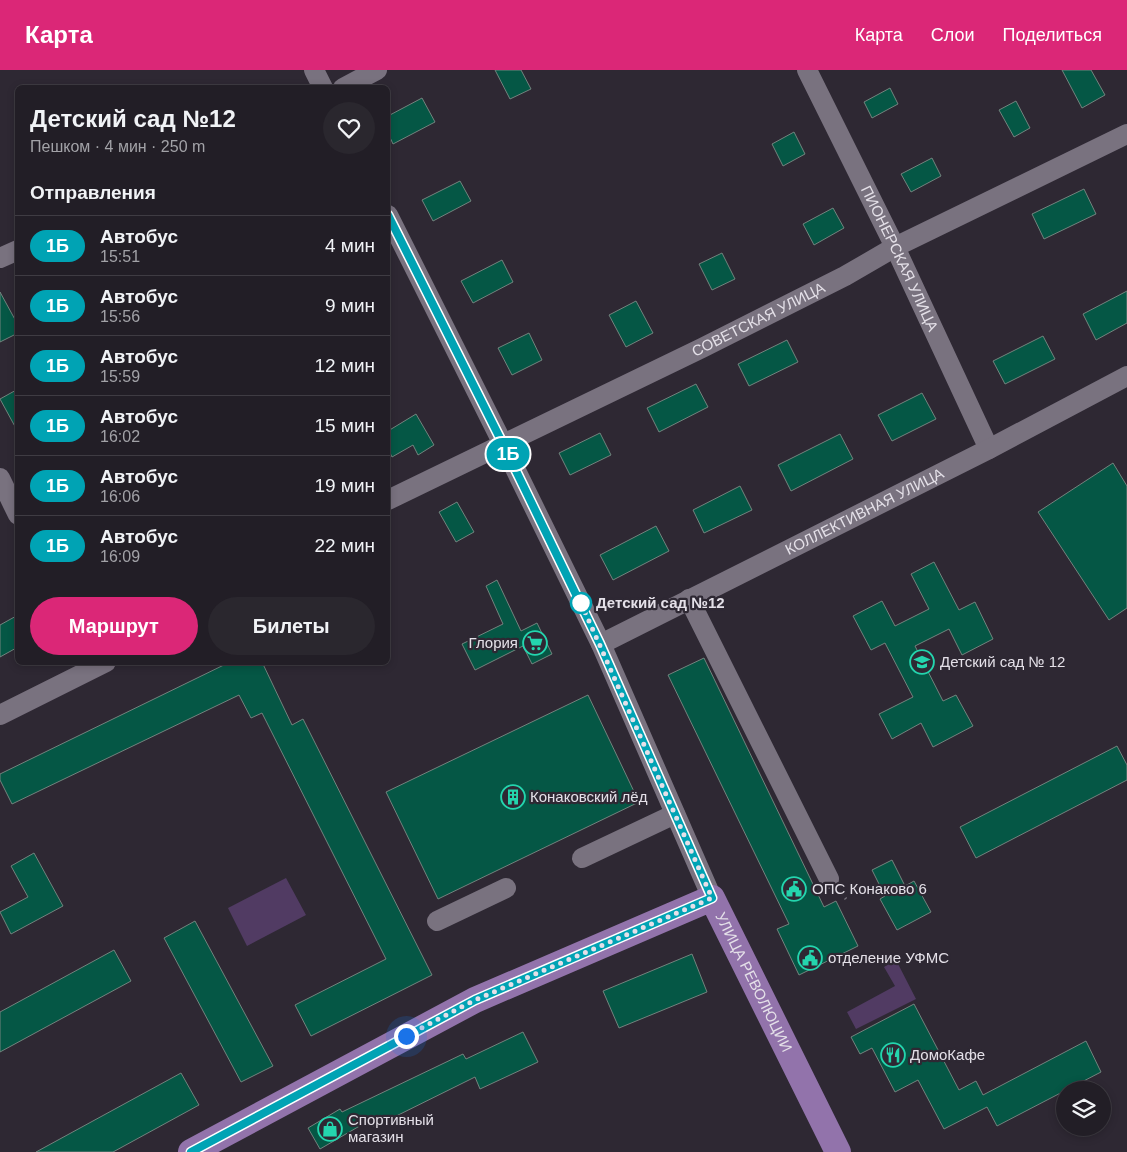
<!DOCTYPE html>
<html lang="ru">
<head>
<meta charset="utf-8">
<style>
	body { margin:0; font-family:Helvetica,sans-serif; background:#2a272e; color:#f1f3f6; height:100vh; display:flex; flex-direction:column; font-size:19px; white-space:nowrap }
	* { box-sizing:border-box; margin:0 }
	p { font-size:16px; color:#a2a2a7 }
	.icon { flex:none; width:28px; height:28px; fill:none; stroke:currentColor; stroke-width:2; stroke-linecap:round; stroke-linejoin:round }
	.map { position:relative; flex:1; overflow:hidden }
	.side { position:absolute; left:15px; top:15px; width:375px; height:580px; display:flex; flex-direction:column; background:#221e26; border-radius:8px; box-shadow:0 2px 8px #0003,0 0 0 1px #3f3c43 }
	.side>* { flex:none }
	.badge { padding:0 10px; border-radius:16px; font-size:18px; line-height:32px }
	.fabs { position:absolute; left:1056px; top:1011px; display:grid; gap:10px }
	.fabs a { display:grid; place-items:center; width:55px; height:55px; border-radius:50%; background:#221e26; box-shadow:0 2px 8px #0003,0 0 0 1px #3f3c43; font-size:25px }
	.you { position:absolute; width:25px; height:25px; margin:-12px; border:4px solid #fff; border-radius:50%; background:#1a73e8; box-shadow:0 0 0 8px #1a73e833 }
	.map>.badge { position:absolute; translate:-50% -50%; box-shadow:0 0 0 2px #fff }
	h2 { padding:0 15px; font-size:19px; line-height:45px }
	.round { display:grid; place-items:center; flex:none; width:52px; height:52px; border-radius:26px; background:#2a272e }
	.headline { display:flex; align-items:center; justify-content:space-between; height:85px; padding:0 15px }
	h1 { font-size:24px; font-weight:700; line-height:38px }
	.button { display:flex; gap:10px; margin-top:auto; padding:10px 15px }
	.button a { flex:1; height:58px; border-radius:30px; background:#db2777; color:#fff; font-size:20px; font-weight:700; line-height:58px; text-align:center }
	.button a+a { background:#2a272e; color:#f1f3f6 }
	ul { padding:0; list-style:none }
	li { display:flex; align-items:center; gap:15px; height:60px; padding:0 15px; border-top:1px solid #3f3c43 }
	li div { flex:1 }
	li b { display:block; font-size:19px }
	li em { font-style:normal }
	li .badge { min-width:55px; font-weight:700; text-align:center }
	header { display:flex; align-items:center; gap:30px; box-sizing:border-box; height:70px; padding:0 25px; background:#db2777; color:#fff }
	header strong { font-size:24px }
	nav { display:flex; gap:28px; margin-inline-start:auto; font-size:18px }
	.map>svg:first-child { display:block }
</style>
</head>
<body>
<header>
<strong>Карта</strong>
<nav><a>Карта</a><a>Слои</a><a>Поделиться</a></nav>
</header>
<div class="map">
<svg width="1127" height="1082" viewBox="0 0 1127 1082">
	<rect width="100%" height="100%" fill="#2e2833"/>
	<path fill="#513b63" d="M286,808L306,845L247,876L228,838Z
		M896,890L916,929L856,959L847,942L895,916L884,897Z"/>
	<path fill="#055745" stroke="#73837e" d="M495,0H521L531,19L510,29Z
		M1062,0H1091L1105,25L1082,38Z
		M890,18L898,34L872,48L864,32Z
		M422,28L435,52L393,74L388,63V46Z
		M1016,31L1030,58L1014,67L999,40Z
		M794,62L805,84L783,96L772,74Z
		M932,88L941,106L911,122L901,104Z
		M460,111L471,131L433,151L422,130Z
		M1084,119L1096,144L1044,169L1032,144Z
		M833,138L844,158L814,175L803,154Z
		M722,183L735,209L712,220L699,194Z
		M502,190L513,212L473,233L461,211Z
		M1127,221V253L1096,270L1083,244Z
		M0,222L18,255V263L0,272Z
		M636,231L653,263L626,277L609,245Z
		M529,263L542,290L512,305L498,278Z
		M1043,266L1055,289L1005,314L993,291Z
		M787,270L798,292L749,316L738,294Z
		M696,314L708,337L659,362L647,338Z
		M18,319V362L0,329Z
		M922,323L936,349L892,371L878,345Z
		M416,344L434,375L418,385L413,375L392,387L388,379V361Z
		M600,363L611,385L570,405L559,383Z
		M840,364L853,389L791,421L778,395Z
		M1113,393L1127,416V538L1109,550L1038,442Z
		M740,416L752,440L704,463L693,440Z
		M457,432L474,462L456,472L439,442Z
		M656,456L669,481L613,510L600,485Z
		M934,492L959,540L975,532L993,569L962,585L949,559L915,576L943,631L956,625L973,656L933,677L921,653L892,669L879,644L913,627L885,573L871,580L853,546L882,531L895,556L929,539L911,504Z
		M497,510L521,561L537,553L552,584L532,594L523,576L475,600L462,574L503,554L486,516Z
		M18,545V577L0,587V555Z
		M704,588L824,837L836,831L858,876L799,905L777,859L789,854L668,605Z
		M230,592H262L292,655L303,649L432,905L311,966L295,935L386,889L262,643L251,648L239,625L12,734L0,710V704Z
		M588,625L639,732L438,829L386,722Z
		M1117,676L1127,695V710L976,788L960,757Z
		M34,783L63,836L11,864L0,842L28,827L11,796Z
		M892,790L905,816L914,811L931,842L897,860L880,829L885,826L872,800Z
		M195,851L273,996L241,1012L164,868Z
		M114,880L131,911L0,982V942Z
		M692,884L707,922L619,958L603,921Z
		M914,934L959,1020L976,1011L983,1025L1086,971L1101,1002L997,1056L987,1037L944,1059L918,1010L895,1022L872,978L860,984L851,967Z
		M523,962L538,992L480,1019L475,1007L374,1057L370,1050L320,1079L308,1058L340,1039L342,1042L463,984L466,989Z
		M181,1003L199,1035L113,1082H36Z"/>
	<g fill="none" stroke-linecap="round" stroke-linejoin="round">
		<path stroke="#78737d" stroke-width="3" stroke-dasharray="2.5 4" stroke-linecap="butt" d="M841,823L846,829"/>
		<g stroke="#79727f" stroke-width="20">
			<path d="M314,0L323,18"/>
			<path id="s1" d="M807,0L895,177L989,379"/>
			<path d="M343,18L377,0"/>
			<path d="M388,145L503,374L601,574L712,828"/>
			<path d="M0,188L18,180"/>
			<path d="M0,408L18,445"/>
			<path id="s2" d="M388,430L702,278L845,206L895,177L1127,64"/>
			<path d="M689,529L829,809"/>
			<path id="s3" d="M601,574L989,379L1127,306"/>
			<path d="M0,645L106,592"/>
			<path d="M582,788L675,744"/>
			<path d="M437,851L506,818"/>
		</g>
		<path stroke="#9273ab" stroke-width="26" id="s4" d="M191,1082L475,930L712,828L838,1082"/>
	</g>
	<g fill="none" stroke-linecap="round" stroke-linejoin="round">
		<g stroke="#fff" stroke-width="11">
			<path id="line" d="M191,1082L475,930L712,828L600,574L503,374L388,145"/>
		</g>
		<use href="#line" stroke="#00a3b4" stroke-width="8"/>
		<path stroke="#e4e0e8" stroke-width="5" stroke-dasharray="0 9" d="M406,966L475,930L712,828L581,533"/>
	</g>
	<defs>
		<g id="supermarket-ring" transform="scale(1.25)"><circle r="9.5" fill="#2e2833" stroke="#24d5ae" stroke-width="1.5"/><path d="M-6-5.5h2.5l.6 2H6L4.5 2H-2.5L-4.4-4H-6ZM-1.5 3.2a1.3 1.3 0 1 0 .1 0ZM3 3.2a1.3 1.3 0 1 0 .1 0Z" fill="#24d5ae"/></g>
		<g id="school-ring" transform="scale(1.25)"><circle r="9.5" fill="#2e2833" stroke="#24d5ae" stroke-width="1.5"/><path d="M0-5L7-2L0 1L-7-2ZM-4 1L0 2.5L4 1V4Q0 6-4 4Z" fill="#24d5ae"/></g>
		<g id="building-ring" transform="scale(1.25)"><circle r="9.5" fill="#2e2833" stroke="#24d5ae" stroke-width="1.5"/><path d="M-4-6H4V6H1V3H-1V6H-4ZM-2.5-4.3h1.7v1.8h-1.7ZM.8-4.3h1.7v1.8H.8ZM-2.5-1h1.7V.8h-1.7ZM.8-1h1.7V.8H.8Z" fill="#24d5ae"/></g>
		<g id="civic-ring" transform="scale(1.25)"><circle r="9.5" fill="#2e2833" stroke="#24d5ae" stroke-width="1.5"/><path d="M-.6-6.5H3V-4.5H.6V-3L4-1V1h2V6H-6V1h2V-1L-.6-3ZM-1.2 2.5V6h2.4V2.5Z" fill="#24d5ae"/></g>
		<g id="restaurant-ring" transform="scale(1.25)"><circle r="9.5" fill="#2e2833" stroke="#24d5ae" stroke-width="1.5"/><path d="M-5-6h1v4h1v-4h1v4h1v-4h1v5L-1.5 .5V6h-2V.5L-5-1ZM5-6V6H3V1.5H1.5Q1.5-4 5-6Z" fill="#24d5ae"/></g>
		<g id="shop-ring" transform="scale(1.25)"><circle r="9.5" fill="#2e2833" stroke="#24d5ae" stroke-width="1.5"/><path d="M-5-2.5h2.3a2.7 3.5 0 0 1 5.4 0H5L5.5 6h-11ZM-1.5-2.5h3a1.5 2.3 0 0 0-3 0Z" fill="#24d5ae"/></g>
	</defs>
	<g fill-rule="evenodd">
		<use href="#supermarket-ring" x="535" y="573"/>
		<use href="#school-ring" x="922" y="592"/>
		<use href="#building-ring" x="513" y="727"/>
		<use href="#civic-ring" x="794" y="819"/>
		<use href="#civic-ring" x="810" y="888"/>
		<use href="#restaurant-ring" x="893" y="985"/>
		<use href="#shop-ring" x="330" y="1059"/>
	</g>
	<circle fill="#fff" stroke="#00a3b4" stroke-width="2.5" cx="581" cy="533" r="10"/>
	<g text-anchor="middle" stroke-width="4.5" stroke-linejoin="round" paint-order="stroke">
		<g font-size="15" fill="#e4e0e8" stroke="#2e2833">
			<text dy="5" stroke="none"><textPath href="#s1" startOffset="210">ПИОНЕРСКАЯ УЛИЦА</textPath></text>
			<text dy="5" stroke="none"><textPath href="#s2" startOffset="412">СОВЕТСКАЯ УЛИЦА</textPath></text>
			<text dy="5" stroke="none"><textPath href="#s3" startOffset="295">КОЛЛЕКТИВНАЯ УЛИЦА</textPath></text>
			<text dy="5" stroke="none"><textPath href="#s4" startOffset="674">УЛИЦА РЕВОЛЮЦИИ</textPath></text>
		</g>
		<g font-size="15" font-weight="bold" fill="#e4e0e8" stroke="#2e2833" text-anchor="start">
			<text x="596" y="538">Детский сад №12</text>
		</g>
		<g font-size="15" fill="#e4e0e8" stroke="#2e2833" text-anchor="start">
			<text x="518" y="578" text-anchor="end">Глория</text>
			<text x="940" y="597">Детский сад № 12</text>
			<text x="530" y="732">Конаковский лёд</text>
			<text x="812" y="824">ОПС Конаково 6</text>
			<text x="828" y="893">отделение УФМС</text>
			<text x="910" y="990">ДомоКафе</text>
			<text x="348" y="1055">Спортивный<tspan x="348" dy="17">магазин</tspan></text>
		</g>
	</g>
</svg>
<div class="fabs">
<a><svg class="icon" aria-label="layers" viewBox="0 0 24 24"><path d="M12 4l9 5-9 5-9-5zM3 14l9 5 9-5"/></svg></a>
</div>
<div class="you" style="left:406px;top:966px"></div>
<b class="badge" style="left:508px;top:384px;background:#00a3b4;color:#fff">1Б</b>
<section class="side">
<div class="headline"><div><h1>Детский сад №12</h1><p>Пешком · 4 мин · 250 m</p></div><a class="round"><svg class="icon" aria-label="heart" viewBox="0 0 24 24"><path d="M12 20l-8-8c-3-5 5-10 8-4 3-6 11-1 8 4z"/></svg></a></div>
<h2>Отправления</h2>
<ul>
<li><span class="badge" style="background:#00a3b4;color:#fff">1Б</span><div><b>Автобус</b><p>15:51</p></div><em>4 мин</em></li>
<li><span class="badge" style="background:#00a3b4;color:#fff">1Б</span><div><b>Автобус</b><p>15:56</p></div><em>9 мин</em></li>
<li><span class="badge" style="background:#00a3b4;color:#fff">1Б</span><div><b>Автобус</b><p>15:59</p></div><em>12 мин</em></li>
<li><span class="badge" style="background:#00a3b4;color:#fff">1Б</span><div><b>Автобус</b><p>16:02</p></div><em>15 мин</em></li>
<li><span class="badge" style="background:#00a3b4;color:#fff">1Б</span><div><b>Автобус</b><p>16:06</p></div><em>19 мин</em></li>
<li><span class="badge" style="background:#00a3b4;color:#fff">1Б</span><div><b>Автобус</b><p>16:09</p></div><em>22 мин</em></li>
</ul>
<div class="button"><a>Маршрут</a><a>Билеты</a></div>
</section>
</div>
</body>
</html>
